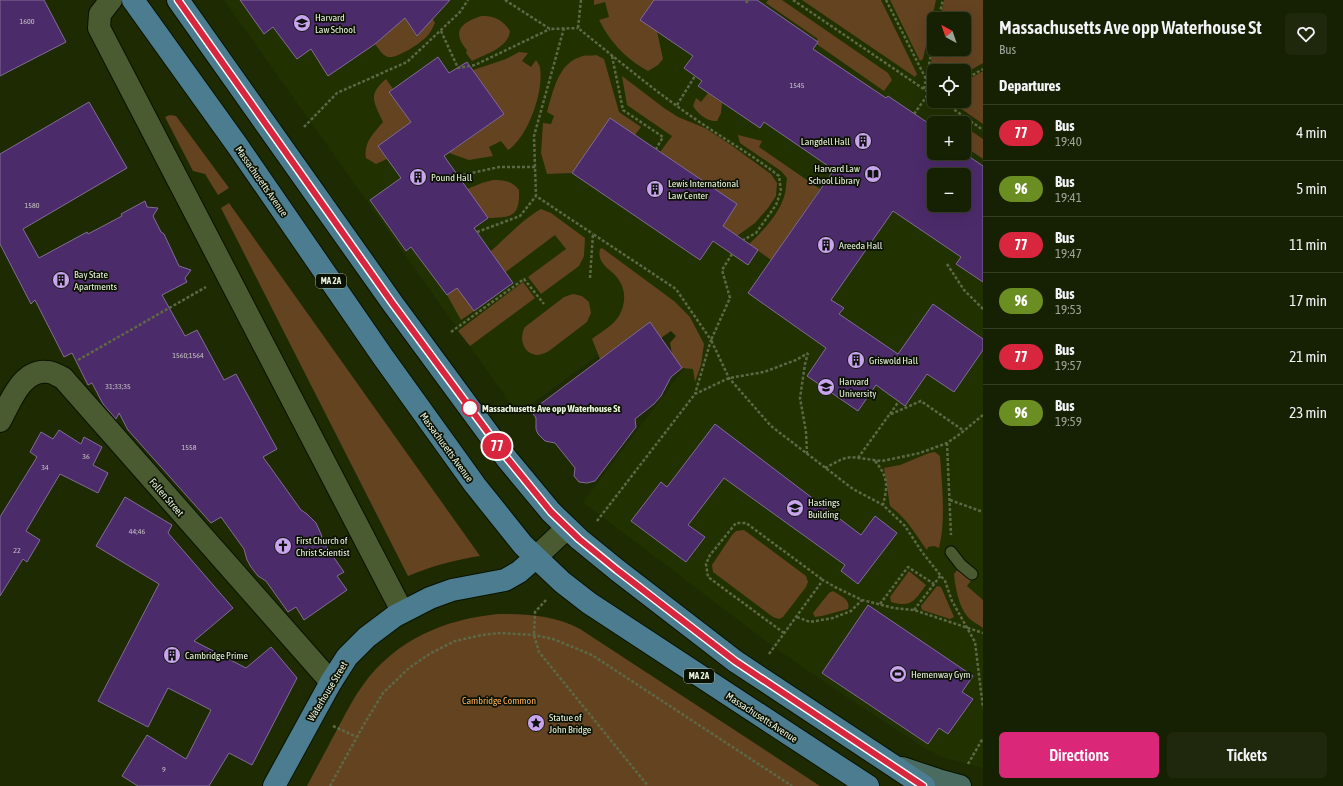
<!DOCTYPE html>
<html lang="en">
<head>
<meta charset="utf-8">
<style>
	body { margin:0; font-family:"Asap Condensed",sans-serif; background:#1f280c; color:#f1f3f6; height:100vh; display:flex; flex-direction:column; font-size:15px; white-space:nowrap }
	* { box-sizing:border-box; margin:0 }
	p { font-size:13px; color:#9ea399 }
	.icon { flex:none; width:22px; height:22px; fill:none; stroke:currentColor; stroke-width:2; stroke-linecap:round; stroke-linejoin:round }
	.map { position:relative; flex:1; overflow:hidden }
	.details { display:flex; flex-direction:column; background:#162002; width:360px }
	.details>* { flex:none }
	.badge { padding:0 8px; border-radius:13px; font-size:14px; line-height:26px }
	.needle { width:26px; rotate:320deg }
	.fabs { position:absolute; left:927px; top:12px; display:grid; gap:8px }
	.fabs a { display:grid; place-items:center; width:44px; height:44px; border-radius:6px; background:#162002; box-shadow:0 4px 16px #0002,0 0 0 1px #353e24; font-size:20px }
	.map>.badge { position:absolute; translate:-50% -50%; box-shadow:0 0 0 2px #fff }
	h2 { padding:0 16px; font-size:15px; line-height:36px }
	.round { display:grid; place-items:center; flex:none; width:42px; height:42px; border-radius:6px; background:#1f280c }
	.overview { display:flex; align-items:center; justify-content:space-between; height:68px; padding:0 16px }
	h1 { font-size:19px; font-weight:600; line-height:30px }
	.cta { display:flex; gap:8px; margin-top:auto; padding:8px 16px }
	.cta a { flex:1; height:46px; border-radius:6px; background:#db2777; color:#fff; font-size:16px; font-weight:600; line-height:46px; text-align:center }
	.cta a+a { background:#1f280c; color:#f1f3f6 }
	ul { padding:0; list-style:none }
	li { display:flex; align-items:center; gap:12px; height:56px; padding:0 16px; border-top:1px solid #353e24 }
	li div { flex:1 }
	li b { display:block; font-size:15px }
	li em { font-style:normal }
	li .badge { min-width:44px; font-weight:700; text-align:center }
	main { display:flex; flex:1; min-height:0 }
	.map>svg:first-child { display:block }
</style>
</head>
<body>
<main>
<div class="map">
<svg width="983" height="786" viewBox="0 0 983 786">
	<rect width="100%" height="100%" fill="#1e2b02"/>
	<path fill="#213100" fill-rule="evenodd" d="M224,0H983V768L945,758L926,749L845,696L778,650L585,504L583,502L691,359L667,305L518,414ZM934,19H964V49H934ZM934,71H964V101H934ZM934,123H964V153H934ZM934,175H964V205H934Z"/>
	<path fill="#644321" d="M594,0H654L657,31L663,59L658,65L648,71C625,58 611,43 599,20L609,17L605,2L594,5Z
		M768,0H782L888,73L892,80L884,91L815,43L818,39L766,3Z
		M802,0H881L917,74L915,77Z
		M890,0H936L923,59L920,61Z
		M944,0H983V63L964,74V71H934V87L929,82L928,76L934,48L964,49V19H940Z
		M481,16C494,15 503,20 510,31C508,48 486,54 472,61L466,53L467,50C451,31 461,23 481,16Z
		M405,18L415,34L433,19L435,23C433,27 431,31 429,34C423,42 397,59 388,57C383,56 378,48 375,44Z
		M519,52L528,53L522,61L531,67L536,60C537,62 540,65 540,68C544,91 528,137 508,150L501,141L489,147L493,156L469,160L452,154L431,144L455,149L504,114L473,70L506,59Z
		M596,55L604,59L619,112L641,127L635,135L610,118L572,173L547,174L541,153L543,123L551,124L554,116L547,112C553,92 558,62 583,56C587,55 591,56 596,55Z
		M983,71V124L950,101H964V82Z
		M622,76L664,108L678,117L705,128L731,145L771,174L777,183L776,196L768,208L755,223L737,236L723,226L737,204L660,152L672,136L627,105Z
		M386,79L393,89L389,92L411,122L378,146L387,159L376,164L366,158C363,143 374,133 383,122C374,102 367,95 386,79Z
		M708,93L722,103L721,113L717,121C707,122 698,114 693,106L696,98L701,102Z
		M170,115L176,116L229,188L218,195L205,174L193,171L165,117Z
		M964,126L983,139V159L964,146Z
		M738,135L762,141L759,147L820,189L771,260L749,244C763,231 778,215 784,197C786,191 786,184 787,178L781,171L740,143Z
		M493,180C505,180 512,181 519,190C520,218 511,217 488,218L467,189L482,183Z
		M229,203L480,556C454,560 432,566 408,576L221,208Z
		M541,209L551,213L585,238L584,256L579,266L541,294L528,277L566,249L555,235L467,301L474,311L461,320L447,295L496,259L491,251C507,237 523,219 541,209Z
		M602,248L674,301L690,317L704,344L701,365L695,382L693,369L682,368L672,354L670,343L676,336L671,331L661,338L650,322L600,359L592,339C608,327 622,321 624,300C625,290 621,281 614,274C606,267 597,261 600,249Z
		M523,282L535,298L470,346L458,331Z
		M573,294L582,296L589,302L591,313L587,322L549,351C545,353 541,355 536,355C522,353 519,337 525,327L564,297Z
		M935,452L940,456C942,486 946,519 939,548L934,546L928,547L927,550C913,531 909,521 890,506L884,468L900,465L929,453Z
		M744,530L806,576L808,582L806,587L783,617L779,619L773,617L713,572L712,565L732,535L736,531Z
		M958,569L972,579L967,586L983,600V628C978,624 971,621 967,616C959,607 955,586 954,574Z
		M909,571L926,585C915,600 912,608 891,602L890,597Z
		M937,586L941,587L954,617L950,619L922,610L921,606Z
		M833,591C840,596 851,599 848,609L822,616L815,617L813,613L829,593Z
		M498,614C526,614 554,615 580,629L820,786H307C318,765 329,745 340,724C347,711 354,697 363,685C395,640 445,619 498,614Z"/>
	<path fill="#4c2b6a" stroke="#816d96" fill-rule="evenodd" d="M0,0H44L66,42L0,76Z
		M240,0H450L417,36L405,18L375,44L328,76L311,49L297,59L273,27L264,34Z
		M654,0H757L818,42L813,49L886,98L888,96L934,127V153H964L983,166V282L956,264L961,257L893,211L831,300L844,308L839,314L898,354L933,304L983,339V350L954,392L927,374L905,406L876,385L858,411L807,376L826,348L748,293L834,170L764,122L760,128L698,86L702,81L684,68L693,56L640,20ZM934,175H964V205H934Z
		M438,57L449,73L467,62L504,114L444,156L488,218L474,228L513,283L474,311L457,288L447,295L411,247L406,251L370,200L401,178L378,146L411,122L389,92Z
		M89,102L127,168L23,229L39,258L87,232L88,234L122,216L121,214L145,201L147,207L158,208L153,216L161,232L164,234L179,266L191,270L185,278L187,282L162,295L185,336L197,330L224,380L236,374L277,449L263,457L301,510L307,514L316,523L321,534L323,542L344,572L337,576L347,590L304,620L296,607L288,612L266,581L258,576L251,567L247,560L244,549L221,517L211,523L128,430L119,413L116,419L103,404L92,383L88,385L72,353L64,357L35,300L31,304L0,244V154Z
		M610,118L737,204L723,226L758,250L748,265L713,241L700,260L572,173Z
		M650,322L682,368L671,377L661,396L654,404L635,419L636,427L595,481L587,483L579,482L574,476L575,468L555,443L545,441L538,434L536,429V418L531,411Z
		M715,424L861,535L875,516L897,533L858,584L841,571L845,565L724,478L688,525L705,537L686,562L631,521L661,482L667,487Z
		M59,430L81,444L84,437L102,447L93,465L108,473L98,493L60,474L26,531L40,540L27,562L23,559L0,596V517L37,457L30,452L41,432L53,439Z
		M125,497L172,525L168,533L233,608L194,641L246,668L271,647L297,678L252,765L229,753L209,786H138L122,776L147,735L186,759L211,710L168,688L148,727L98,701L159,584L96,546Z
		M868,605L973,676L962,692L973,699L948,734L939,728L928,744L822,673Z"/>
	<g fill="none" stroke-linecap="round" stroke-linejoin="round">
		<g stroke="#091200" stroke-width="13">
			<path id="service" d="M951,552L961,565L972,574"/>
		</g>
		<g stroke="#091200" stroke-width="24">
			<path id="minor" d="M111,0L100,14L99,28L402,611
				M0,421C10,403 22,368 48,372C53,372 58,376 63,378L331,682
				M535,558L567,528"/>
		</g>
		<g stroke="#091200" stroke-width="24">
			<path id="secondary" d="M902,768L938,780L960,786"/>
		</g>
		<g stroke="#091200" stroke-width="24">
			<path id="primary" d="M133,0L237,145L383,357L475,485L523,545L562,582L589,603L868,786
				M178,0L393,304L507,459L551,512L579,539L617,570L735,661L924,786
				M274,786L331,682L347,657L367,637L395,616L430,598L452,590L505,580L519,572L535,558"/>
		</g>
		<path stroke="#5d6945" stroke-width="2.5" stroke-dasharray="3 2" stroke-linecap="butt" d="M505,0L550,29L578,28
			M581,0L578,28C618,60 658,94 701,123C727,141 754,156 779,176L781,191L776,205L756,233L743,240
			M793,0L934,96
			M886,0L926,79
			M746,3L748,0
			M938,19L943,0
			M564,28L534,136L536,196L593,234
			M441,31L458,68L475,65L550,29
			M612,56L623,110L663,137L656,149
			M964,80L983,69
			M924,89L934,40
			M942,101L983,130
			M677,105L695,76
			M914,114L929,93
			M304,127L337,93L407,62L460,12L468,0
			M458,176L499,167H535
			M477,232L520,216L536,196
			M732,254L722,270L730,298L711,340L729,378L771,426L853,489L883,505L905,526L922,552L945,581L952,601L975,642L983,708
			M947,264L964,290L983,309
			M590,278L593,234L676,289L711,340L695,394
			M451,332L524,279L544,304
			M78,360L206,287
			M890,414L899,401
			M947,443L951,535
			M807,454L806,432L800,398L805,364L808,353
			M858,458L889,415L921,401L964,431
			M875,461C888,477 888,485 883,505
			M825,468L842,459L851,457L882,461L920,453L947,443L960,434L983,415
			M950,500L983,512
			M597,521L695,394L729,378L764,372L796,360L808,353
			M546,600L535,612L534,635L539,652L648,786
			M880,604L908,567L934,584
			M914,610L941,575
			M797,617L810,622L833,618L851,611L862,600
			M784,633L708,577L706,564L710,555L736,523H746L823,580
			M769,654L823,580L835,587L862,600L894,608L914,610L983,633
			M333,726L357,737
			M968,764L983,738
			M330,786L363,726L383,693L409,668L431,653L455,641L482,635L500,633L534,635L553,639L592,655L792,786"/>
		<use href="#service" stroke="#4a5a31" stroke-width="11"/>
		<use href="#minor" stroke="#4a5a31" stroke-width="22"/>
		<use href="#secondary" stroke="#4a6b60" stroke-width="22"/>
		<use href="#primary" stroke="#4b7c8f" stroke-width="22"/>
	</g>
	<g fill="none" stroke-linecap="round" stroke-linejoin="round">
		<g stroke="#fff" stroke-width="9">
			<path id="line" d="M178,0L393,304L507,458L551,512L579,539L617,570L735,661L923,786"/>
		</g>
		<use href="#line" stroke="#d7263d" stroke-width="6"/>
	</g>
	<defs>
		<g id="university-disc" transform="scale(0.9)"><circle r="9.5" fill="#c8a5ee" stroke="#0b1103"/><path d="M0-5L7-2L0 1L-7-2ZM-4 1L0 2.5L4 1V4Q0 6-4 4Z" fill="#111"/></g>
		<g id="building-disc" transform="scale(0.9)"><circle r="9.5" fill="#c8a5ee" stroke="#0b1103"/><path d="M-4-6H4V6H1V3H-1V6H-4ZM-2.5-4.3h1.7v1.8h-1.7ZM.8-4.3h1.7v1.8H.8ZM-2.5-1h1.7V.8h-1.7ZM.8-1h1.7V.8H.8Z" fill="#111"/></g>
		<g id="library-disc" transform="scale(0.9)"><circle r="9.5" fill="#c8a5ee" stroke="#0b1103"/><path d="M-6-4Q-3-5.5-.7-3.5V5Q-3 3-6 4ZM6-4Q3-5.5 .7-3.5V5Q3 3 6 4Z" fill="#111"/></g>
		<g id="church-disc" transform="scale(0.9)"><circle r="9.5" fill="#c8a5ee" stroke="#0b1103"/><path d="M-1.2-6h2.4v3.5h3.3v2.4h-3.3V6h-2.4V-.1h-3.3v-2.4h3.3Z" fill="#111"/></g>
		<g id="stadium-disc" transform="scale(0.9)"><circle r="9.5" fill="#c8a5ee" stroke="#0b1103"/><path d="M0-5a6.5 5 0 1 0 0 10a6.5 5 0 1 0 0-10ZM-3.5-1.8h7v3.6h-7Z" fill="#111"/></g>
		<g id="sight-disc" transform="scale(0.9)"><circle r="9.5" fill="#c8a5ee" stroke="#0b1103"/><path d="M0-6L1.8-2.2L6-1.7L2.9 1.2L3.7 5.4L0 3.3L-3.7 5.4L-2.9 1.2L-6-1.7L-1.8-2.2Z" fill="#111"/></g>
	</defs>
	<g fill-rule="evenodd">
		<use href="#university-disc" x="302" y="23"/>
		<use href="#building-disc" x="863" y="141"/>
		<use href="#library-disc" x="873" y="174"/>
		<use href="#building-disc" x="418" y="177"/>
		<use href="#building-disc" x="655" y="189"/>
		<use href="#building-disc" x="826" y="245"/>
		<use href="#building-disc" x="61" y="280"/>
		<use href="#building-disc" x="856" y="360"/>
		<use href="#university-disc" x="826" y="387"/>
		<use href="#university-disc" x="795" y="508"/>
		<use href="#church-disc" x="283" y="546"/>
		<use href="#building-disc" x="172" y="655"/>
		<use href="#stadium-disc" x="898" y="674"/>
		<use href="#sight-disc" x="536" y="723"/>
	</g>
	<circle fill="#fff" stroke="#d7263d" stroke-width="2" cx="470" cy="408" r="8"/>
	<g text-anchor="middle" stroke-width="3.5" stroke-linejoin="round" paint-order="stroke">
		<g font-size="8" fill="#c2c1c0">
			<text x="27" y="24">1600</text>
			<text x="797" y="88">1545</text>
			<text x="32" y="208">1580</text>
			<text x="188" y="358">1560;1564</text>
			<text x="118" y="389">31;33;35</text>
			<text x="189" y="450">1558</text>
			<text x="86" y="459">36</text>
			<text x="45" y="470">34</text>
			<text x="137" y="534">44;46</text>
			<text x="17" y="553">22</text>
			<text x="164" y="772">9</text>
		</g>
		<g fill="#0b1103" stroke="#a6af9b" stroke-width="1">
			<rect x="316" y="274" width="30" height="14" rx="3"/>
			<rect x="684" y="669" width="30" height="14" rx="3"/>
		</g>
		<g font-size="9" font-weight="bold" fill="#e9f3dc">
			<text x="331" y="284">MA 2A</text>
			<text x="699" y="679">MA 2A</text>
		</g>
		<g font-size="10" fill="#e9f3dc" stroke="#0b1103" text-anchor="start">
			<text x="315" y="21">Harvard<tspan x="315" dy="12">Law School</tspan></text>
			<text x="850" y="145" text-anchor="end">Langdell Hall</text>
			<text x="860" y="172" text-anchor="end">Harvard Law<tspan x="860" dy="12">School Library</tspan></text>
			<text x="431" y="181">Pound Hall</text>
			<text x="668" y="187">Lewis International<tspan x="668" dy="12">Law Center</tspan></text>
			<text x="839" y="249">Areeda Hall</text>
			<text x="74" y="278">Bay State<tspan x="74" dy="12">Apartments</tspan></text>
			<text x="869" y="364">Griswold Hall</text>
			<text x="839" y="385">Harvard<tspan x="839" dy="12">University</tspan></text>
			<text x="808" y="506">Hastings<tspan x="808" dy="12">Building</tspan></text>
			<text x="296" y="544">First Church of<tspan x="296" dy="12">Christ Scientist</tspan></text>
			<text x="185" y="659">Cambridge Prime</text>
			<text x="911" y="678">Hemenway Gym</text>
			<text x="549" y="721">Statue of<tspan x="549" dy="12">John Bridge</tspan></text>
		</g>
		<g font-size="10" fill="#e9f3dc" stroke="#0b1103">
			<text transform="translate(262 181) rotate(55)" y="4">Massachusetts Avenue</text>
			<text transform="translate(447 447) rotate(54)" y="4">Massachusetts Avenue</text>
			<text transform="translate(167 497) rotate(49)" y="4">Follen Street</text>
			<text transform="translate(327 691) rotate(-59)" y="4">Waterhouse Street</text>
			<text transform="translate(762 717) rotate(33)" y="4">Massachusetts Avenue</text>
		</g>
		<g font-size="10" font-weight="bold" fill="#e9f3dc" stroke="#0b1103" text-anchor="start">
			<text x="482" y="412">Massachusetts Ave opp Waterhouse St</text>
		</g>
		<g font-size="10" fill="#ffaf59" stroke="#0b1103">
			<text x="499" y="704">Cambridge Common</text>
		</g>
	</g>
</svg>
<div class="fabs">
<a><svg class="needle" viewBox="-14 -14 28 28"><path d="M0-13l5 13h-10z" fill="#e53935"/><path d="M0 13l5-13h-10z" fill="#9ea399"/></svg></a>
<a><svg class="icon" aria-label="locate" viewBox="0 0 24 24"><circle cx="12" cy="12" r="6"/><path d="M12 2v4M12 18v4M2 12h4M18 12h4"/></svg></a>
<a>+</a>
<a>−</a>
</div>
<b class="badge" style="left:497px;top:446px;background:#d7263d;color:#fff">77</b>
</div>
<section class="details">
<div class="overview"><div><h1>Massachusetts Ave opp Waterhouse St</h1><p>Bus</p></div><a class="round"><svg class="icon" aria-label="heart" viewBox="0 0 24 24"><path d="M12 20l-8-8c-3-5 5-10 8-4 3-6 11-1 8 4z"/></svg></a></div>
<h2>Departures</h2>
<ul>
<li><span class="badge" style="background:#d7263d;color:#fff">77</span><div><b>Bus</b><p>19:40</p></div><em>4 min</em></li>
<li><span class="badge" style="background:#6b8e23;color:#fff">96</span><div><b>Bus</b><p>19:41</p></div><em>5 min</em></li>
<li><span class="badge" style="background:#d7263d;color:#fff">77</span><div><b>Bus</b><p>19:47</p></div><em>11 min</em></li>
<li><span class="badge" style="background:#6b8e23;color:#fff">96</span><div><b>Bus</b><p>19:53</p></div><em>17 min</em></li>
<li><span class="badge" style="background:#d7263d;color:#fff">77</span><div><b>Bus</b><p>19:57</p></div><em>21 min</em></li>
<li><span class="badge" style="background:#6b8e23;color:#fff">96</span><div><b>Bus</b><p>19:59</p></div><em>23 min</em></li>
</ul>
<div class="cta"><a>Directions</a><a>Tickets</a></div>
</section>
</main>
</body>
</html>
